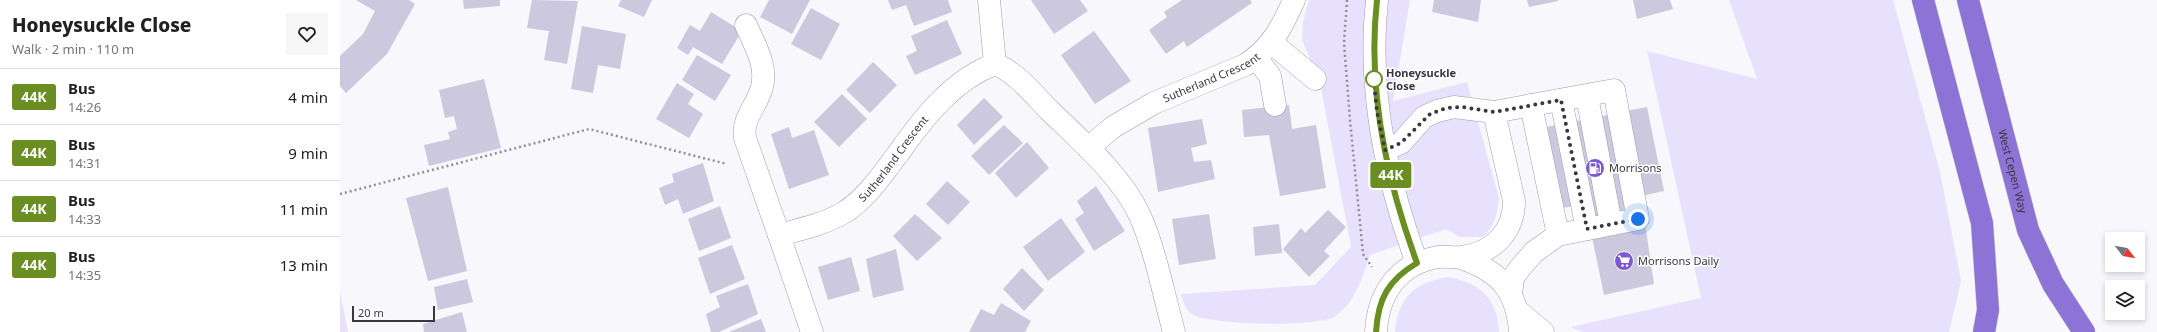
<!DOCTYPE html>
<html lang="en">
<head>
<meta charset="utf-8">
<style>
	body { margin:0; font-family:"Noto Sans",sans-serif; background:#f6f6f6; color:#202124; height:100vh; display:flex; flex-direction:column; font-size:15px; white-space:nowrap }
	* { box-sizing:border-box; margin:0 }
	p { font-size:13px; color:#757577 }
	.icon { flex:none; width:22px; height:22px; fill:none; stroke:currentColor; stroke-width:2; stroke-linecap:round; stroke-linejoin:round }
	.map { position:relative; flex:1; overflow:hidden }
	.sheet { display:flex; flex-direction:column; background:#fff; width:340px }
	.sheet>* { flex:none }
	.badge { padding:0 8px; border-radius:3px; font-size:14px; line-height:26px }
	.needle { width:26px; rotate:121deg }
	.tools { position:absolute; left:1765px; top:232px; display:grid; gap:8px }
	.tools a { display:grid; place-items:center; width:40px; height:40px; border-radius:0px; background:#fff; box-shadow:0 2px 6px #0003; font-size:20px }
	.scale { position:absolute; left:12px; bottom:10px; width:83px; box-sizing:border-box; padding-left:4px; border:2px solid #38363f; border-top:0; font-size:11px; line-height:14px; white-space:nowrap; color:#38363f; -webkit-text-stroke:3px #fff; paint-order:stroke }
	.you { position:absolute; width:20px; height:20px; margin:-10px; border:3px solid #fff; border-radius:50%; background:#1a73e8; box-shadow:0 0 0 6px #1a73e833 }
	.map>.badge { position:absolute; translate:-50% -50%; box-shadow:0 0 0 2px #fff }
	.round { display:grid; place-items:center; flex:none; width:42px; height:42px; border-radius:0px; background:#f6f6f6 }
	.overview { display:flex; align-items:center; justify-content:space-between; height:68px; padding:0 12px }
	h1 { font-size:19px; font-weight:800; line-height:30px }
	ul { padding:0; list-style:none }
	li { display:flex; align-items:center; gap:12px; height:56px; padding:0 12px; border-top:1px solid #e0e0e0 }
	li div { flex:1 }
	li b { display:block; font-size:15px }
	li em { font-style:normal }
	li .badge { min-width:44px; font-weight:700; text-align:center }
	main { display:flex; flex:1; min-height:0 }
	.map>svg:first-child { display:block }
</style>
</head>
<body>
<main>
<section class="sheet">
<div class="overview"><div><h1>Honeysuckle Close</h1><p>Walk · 2 min · 110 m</p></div><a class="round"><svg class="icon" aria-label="heart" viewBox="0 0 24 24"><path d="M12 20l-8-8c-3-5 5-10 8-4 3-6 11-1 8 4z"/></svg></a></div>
<ul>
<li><span class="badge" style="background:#6b8e23;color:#fff">44K</span><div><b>Bus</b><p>14:26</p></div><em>4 min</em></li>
<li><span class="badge" style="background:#6b8e23;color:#fff">44K</span><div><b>Bus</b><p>14:31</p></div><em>9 min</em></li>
<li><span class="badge" style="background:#6b8e23;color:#fff">44K</span><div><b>Bus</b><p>14:33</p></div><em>11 min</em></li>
<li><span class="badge" style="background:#6b8e23;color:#fff">44K</span><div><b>Bus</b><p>14:35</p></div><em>13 min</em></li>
</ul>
</section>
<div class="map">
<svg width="1817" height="332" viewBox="0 0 1817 332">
	<rect width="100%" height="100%" fill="#f8f7fb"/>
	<path fill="#e7e1fd" d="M969,0H1070L1053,101L1127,82L1159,198C1157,214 1155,226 1143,237H1120L1106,229L1030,255C1023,276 1014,305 994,317C977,327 866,326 850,313C845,308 843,300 841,294L975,285L1011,247L981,88L972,63L962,40L963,22Z
		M1389,0H1553L1600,172L1621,281L1609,332H1242L1231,327L1361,298L1307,51L1417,79Z
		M1107,277C1139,282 1158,298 1159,332H1055C1058,298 1074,283 1107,277Z
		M0,292L8,332H0Z"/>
	<path fill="#ccc8de" d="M16,0H69L75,4L47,54L6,93L0,86V56L23,34L35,11Z
		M123,0H160V6L124,9Z
		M192,0L238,1L227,64L204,60L209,31L187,28Z
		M281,0H312L304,17L278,6Z
		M429,0H470L452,34L420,17Z
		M548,0H608L612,12L574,26L566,5L552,10Z
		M691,0H740L748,11L714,34Z
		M842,0H910L912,3L847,47L844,41L826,54L809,30L827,17L824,12Z
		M1094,0H1141L1138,22L1092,12Z
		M1187,0H1218V1L1189,7Z
		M1293,0H1330L1333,9L1297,19Z
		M471,8L500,24L481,60L451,44Z
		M371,12L402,31L382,64L353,47L348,55L337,48L350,25L360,31Z
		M607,20L622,54L575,75L566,56L577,51L571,36Z
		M242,26L286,34L280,69L258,65L253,93L231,89Z
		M754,31L791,81L755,104L721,55Z
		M357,55L391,75L375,101L342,80Z
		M533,62L557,85L530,113L506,90Z
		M144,79L161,148L89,166L84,145L110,139L108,132L117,129L114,116L105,118L99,90Z
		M337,83L354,94L348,104L363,114L349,138L316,119Z
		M502,94L527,119L499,147L474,122Z
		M644,98L663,117L634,145L617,125Z
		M949,105L952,129L976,125L986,188L940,196L929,135L904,137L902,110Z
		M1307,107L1324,191L1301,196L1314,284L1264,295L1252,237L1240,205L1217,209L1201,128Z
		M862,119L867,144L851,148L854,162L871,160L875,179L818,192L808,128Z
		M664,125L683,143L649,175L631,156Z
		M449,127L452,138L474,130L489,175L449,189L431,134Z
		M687,142L709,168L676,198L655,173Z
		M363,163L374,201L343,214L338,199L325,205L319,188L334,182L332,174Z
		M607,181L630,202L608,225L586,204Z
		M756,186L785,231L754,251L735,219L744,213L737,201Z
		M108,187L127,271L88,281L66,198Z
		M380,206L391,238L359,251L348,219Z
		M988,210L1006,227L984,251L990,256L969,277L943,249L961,228L965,233Z
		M575,214L602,238L577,261L553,236Z
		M869,214L876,259L839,265L832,219Z
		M721,218L745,252L708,281L683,247Z
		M939,224L942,253L915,256L913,227Z
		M392,245L405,279L370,294L358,258Z
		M556,249L564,290L533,298L526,259Z
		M511,257L520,291L488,300L478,267Z
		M682,268L704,290L684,311L663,289Z
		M127,279L133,302L98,310L94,287Z
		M408,284L418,314L379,332H371L366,314L380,307L376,296Z
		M661,303L691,321L685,332H629L641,309L654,315Z
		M122,312L127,332H84L83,324Z
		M421,319L426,332H389Z"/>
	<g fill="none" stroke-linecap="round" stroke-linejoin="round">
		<g stroke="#9f9bb0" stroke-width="23">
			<g id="minor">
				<path d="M649,0L655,64"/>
				<path d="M1037,0C1027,90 1046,179 1077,263"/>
				<path d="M406,25C415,46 430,69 420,93C414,109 402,120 405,138L439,235"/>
				<path d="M932,43L975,79"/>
				<path d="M916,58L930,76L935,105"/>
				<path d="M1247,96L1271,224"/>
				<path d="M1221,100L1247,229"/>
				<path d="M1191,105L1218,235"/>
				<path id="s1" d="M748,148L773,127L814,103L905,65C931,49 942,27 954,0"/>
				<path d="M1045,150L1061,143L1084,117L1097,111L1114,107L1154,112"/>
				<path d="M1121,258C1160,271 1177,291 1180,332"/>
				<path d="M1179,312L1203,332"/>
				<path id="s2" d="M472,332L439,235C462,229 485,224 505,212C528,197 544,172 560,151C584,117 614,79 655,64C676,72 694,95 710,111C741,141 782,176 800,216C815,249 824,296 834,332"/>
				<path d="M1036,332C1038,293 1058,264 1098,257C1106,256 1114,258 1122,257C1153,253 1174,232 1174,201L1154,112L1274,90L1298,219L1218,235L1194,252L1180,268L1173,278L1171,294"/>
			</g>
		</g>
		<g stroke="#d3d3d5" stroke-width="23">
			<g id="highway">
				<path d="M1583,0L1642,223L1648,310L1644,332"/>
				<path id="s3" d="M1628,0L1688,230L1713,284L1744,332"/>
			</g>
		</g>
		<path stroke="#918f96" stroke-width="2.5" stroke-dasharray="2 3" stroke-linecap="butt" d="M1007,0L1004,43L1010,120L1023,254L1032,267
			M0,194L249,129L387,164"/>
		<use href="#minor" stroke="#fff" stroke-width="22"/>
		<use href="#highway" stroke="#8e73d7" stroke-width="22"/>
	</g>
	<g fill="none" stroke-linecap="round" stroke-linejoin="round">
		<g stroke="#fff" stroke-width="9">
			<path id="line" d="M1036,332C1038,299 1048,280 1077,263C1046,179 1027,90 1037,0"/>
		</g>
		<use href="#line" stroke="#6b8e23" stroke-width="6"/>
		<path stroke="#38363f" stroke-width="4" stroke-dasharray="0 7.2" d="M1034,79L1033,72L1037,112L1045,150L1061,143L1090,114L1106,108L1122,107L1154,112L1221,100L1247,229L1298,219"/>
	</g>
	<defs>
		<g id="fuel-disc" transform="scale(1)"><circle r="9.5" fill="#7d58d1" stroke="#fff"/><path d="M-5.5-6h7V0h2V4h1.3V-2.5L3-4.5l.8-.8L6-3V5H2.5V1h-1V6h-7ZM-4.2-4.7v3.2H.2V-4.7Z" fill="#fff"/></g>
		<g id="supermarket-disc" transform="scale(1)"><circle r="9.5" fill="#7d58d1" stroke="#fff"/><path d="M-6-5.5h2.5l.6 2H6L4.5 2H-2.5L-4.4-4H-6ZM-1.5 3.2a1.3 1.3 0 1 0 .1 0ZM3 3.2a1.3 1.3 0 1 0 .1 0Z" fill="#fff"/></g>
	</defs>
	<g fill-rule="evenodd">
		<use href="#fuel-disc" x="1255" y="168"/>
		<use href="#supermarket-disc" x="1284" y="261"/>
	</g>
	<circle fill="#fff" stroke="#6b8e23" stroke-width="2" cx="1034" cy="79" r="8"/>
	<g text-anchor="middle" stroke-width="3" stroke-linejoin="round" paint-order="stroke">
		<g font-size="11" font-weight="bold" fill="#38363f" stroke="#fff" text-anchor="start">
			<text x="1046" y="77">Honeysuckle<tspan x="1046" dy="13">Close</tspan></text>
		</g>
		<g font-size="11" fill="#38363f" stroke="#fff">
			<text dy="4" stroke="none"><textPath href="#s1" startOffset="143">Sutherland Crescent</textPath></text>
			<text dy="4" stroke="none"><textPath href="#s2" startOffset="245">Sutherland Crescent</textPath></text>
			<text dy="4" stroke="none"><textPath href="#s3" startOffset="177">West Cepen Way</textPath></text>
		</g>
		<g font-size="11" fill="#38363f" stroke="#fff" text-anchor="start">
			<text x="1269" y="172">Morrisons</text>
			<text x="1298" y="265">Morrisons Daily</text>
		</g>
	</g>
</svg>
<div class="tools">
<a><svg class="needle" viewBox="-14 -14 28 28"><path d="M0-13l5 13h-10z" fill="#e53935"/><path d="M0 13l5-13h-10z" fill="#757577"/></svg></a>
<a><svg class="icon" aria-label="layers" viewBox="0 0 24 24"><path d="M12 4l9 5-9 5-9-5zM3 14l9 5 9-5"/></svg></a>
</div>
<div class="scale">20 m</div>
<div class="you" style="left:1298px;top:219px"></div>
<b class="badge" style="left:1051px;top:175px;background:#6b8e23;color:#fff">44K</b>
</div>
</main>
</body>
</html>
